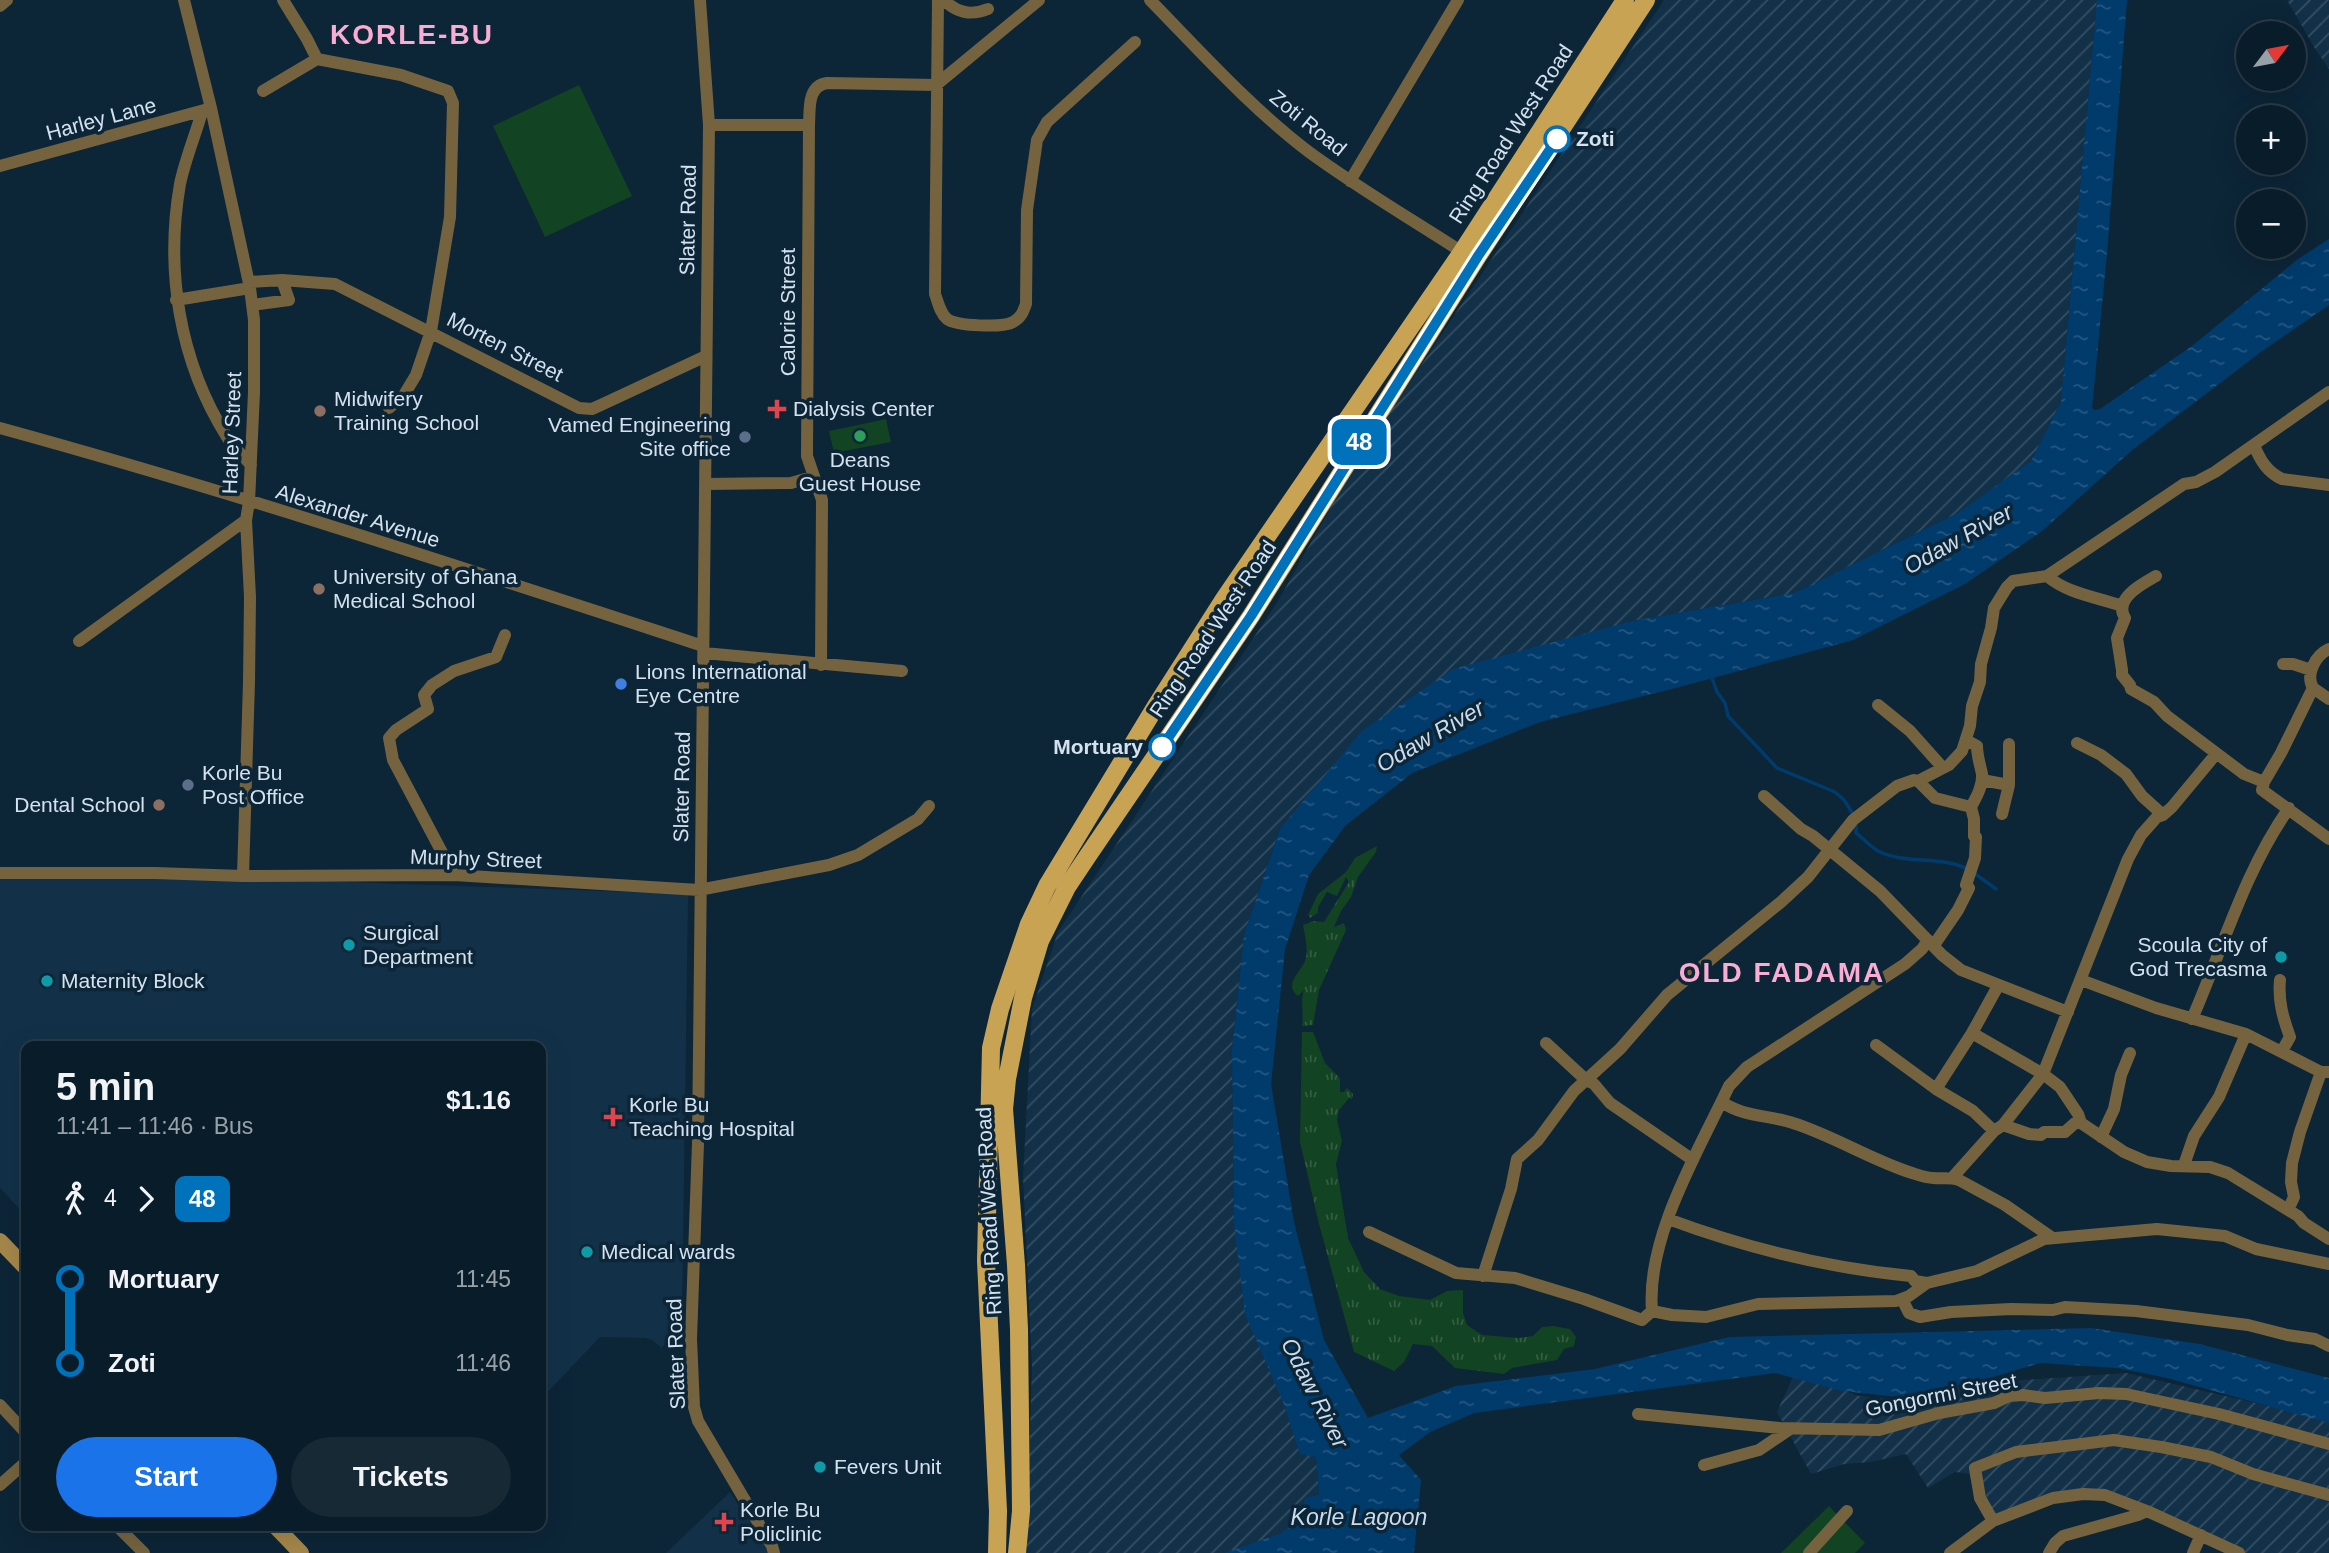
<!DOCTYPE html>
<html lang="en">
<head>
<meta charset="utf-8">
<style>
	body { margin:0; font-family:Arial,sans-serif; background:#172935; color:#f1f3f6; height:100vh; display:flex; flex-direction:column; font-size:26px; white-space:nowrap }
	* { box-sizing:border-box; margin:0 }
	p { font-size:23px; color:#99a1a8 }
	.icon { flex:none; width:38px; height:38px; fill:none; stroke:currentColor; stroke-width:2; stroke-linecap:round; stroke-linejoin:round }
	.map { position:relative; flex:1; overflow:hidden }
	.sheet { position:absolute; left:21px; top:1041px; width:525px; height:490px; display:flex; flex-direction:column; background:#091c29; border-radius:14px; box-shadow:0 7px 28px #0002,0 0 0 2px #293a46 }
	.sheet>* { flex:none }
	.badge { padding:0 14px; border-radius:10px; font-size:24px; line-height:46px }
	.needle { width:46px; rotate:58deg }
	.buttons { position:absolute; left:2236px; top:21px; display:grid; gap:14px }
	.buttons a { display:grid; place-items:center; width:70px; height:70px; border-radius:50%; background:#091c29; box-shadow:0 7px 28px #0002,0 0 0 2px #293a46; font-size:35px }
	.map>.badge { position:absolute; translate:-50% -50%; box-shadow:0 0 0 4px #fff }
	.legs { display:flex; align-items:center; gap:10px; height:77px; padding:0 35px; font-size:23px }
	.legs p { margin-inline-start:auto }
	.overview { display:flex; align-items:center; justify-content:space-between; height:119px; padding:0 35px }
	h1 { font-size:38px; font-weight:600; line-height:52px }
	.cta { display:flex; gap:14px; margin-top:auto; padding:14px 35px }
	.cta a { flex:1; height:80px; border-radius:42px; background:#1a73e8; color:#fff; font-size:28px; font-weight:600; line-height:80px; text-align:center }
	.cta a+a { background:#172935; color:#f1f3f6 }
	ul { padding:0 35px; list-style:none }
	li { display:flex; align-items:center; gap:24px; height:84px; font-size:26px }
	li i { display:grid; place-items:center; width:10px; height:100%; margin:0 9px; background:currentColor }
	li i::after { content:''; width:18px; height:18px; margin:-9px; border:5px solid; border-radius:50%; background:#091c29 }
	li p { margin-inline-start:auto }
	li:first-child i { background:linear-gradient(#0000 50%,currentColor 0) }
	li:last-child i { background:linear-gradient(currentColor 50%,#0000 0) }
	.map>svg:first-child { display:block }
</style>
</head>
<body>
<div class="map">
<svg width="2329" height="1553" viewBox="0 0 2329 1553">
	<defs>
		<pattern id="industrial-furrows" width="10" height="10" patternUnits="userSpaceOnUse" patternTransform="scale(1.75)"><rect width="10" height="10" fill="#123148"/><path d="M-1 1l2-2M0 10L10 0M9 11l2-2" fill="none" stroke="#344f63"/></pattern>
		<pattern id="grass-tufts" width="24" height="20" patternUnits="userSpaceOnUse" patternTransform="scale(1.75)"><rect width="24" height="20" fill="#124322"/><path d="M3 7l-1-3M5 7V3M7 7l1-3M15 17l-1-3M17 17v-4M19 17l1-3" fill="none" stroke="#345e42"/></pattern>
		<pattern id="water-ripples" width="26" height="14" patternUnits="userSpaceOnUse" patternTransform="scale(1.75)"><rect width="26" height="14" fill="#003b6c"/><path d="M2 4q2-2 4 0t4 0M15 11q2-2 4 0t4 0" fill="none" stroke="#245781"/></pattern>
	</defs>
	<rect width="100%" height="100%" fill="#0c2537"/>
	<path fill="#123148" d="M0,870L688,894L682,1318L662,1348L652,1340L645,1338L600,1337L541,1399V1046H26V1216L0,1188Z
		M730,1492L770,1553H666Z"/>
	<path fill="url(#industrial-furrows)" d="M1664,0H2097L2061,402L2031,461L1956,514L1794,593L1632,621L1280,829L1244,935L1232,1049L1234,1223L1283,1402L1300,1453L1316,1457L1319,1496L1302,1519L1279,1534L1224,1553H1026L1032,1366L1023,1178L1032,1009L1058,932L1278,601L1354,466Z
		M2287,0H2329V69L2314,47Z
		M1795,1372L1859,1396L1895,1399L1928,1394L1965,1384L2126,1373L2329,1420V1553H2229L2105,1498L2048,1499L1992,1519L1979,1501L1969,1474L1955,1472L1928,1488L1906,1454L1871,1462L1844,1464L1811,1474L1777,1412Z"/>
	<path fill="url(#grass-tufts)" d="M1377,846L1376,852L1358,877L1351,897L1341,911L1334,927L1344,923L1346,930L1319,990L1313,1025L1302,1026C1304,1015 1300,1000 1304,990L1298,996C1283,985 1300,973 1305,961C1309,951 1305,936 1303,925L1314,921L1324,922L1349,882L1346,877L1337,896L1327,892L1318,907V913L1310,918L1308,915L1318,894L1346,872L1355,858Z
		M1302,1032H1313L1325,1063L1340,1078V1092H1344L1347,1088L1353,1094L1352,1099L1349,1098L1339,1110L1337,1120L1342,1141L1336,1164L1348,1238L1364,1272L1380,1289L1399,1296L1430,1300L1447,1291L1463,1290V1313L1467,1325L1482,1335L1518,1338L1533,1336L1542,1327L1553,1326L1570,1329L1576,1337L1574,1346L1564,1349L1557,1360L1512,1368L1504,1374L1455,1368L1432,1346L1413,1344L1404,1362L1394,1371L1354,1352L1319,1224L1300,1142Z"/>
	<path fill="#124322" d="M579,85L632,196L545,237L493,126Z
		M886,419L891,442L834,453L829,431Z
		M1829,1506L1865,1543L1855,1553H1781Z"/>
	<path fill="url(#water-ripples)" d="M2097,0H2127L2107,253L2092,408L2095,410L2100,409L2192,346L2298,259L2329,239V305L2262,351L2131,451L2042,531L1965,584L1853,640L1683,686L1540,722L1412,773L1345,826L1309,875L1285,949L1271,1084L1294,1222L1324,1340L1368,1418L1456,1386L1595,1369L1729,1337L2091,1328L2200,1344L2329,1378V1423L2167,1378L2118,1368L2040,1363L1983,1380L1899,1397L1842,1391L1775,1373L1474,1413L1430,1432L1399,1455L1421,1480L1414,1553H1224L1279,1534L1302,1519L1305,1498L1319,1495L1316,1457L1300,1454L1283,1402L1245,1314L1234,1223L1232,1049L1244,935L1280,829L1362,731L1453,669L1632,621L1794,593L1956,514L2031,461L2061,402Z"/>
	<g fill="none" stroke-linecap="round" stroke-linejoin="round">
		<path stroke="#003b6c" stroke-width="3.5" d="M1711,675L1717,692L1725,703L1728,716L1777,768L1835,792L1844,800L1853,814
			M1856,824V833C1863,838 1871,847 1878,851C1905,865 1942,855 1969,870
			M1974,873L1996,889"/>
		<path stroke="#75633f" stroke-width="12" d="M184,0L211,108L250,288L254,320V392L249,502L246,520L250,597L249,682L243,876
			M283,0L307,39L317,59
			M700,0L709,125L698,1143L691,1339L694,1407L698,1421L772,1546L774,1553
			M938,0L935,294C938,302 940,313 947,319C956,326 1003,328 1013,322C1021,318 1023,312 1026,304L1027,210L1037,140L1047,122L1135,42
			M944,0C957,13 971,16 988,9
			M1150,0C1201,52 1251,108 1309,152C1358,188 1411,219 1462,252
			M0,6L7,0
			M263,91L317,59L401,75L448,91L453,103L450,217L431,331L416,375L404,395L389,408
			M202,112C195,136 185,160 180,184C165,270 179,361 227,437C233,447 243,456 251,465
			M709,125H809
			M0,166L208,109
			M1350,181L1458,0
			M249,282L282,280L335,284L579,408L592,409L603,404L706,356
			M176,300L250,288
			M252,305L289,300L282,280
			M0,428C237,493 470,570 703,646
			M2254,445C2260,460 2267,472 2282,479L2329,485
			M706,484L791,483L812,477
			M2047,576C2068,594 2097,597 2122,606
			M2156,576C2142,584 2113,599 2125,618L2117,638L2122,670V675L2130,685L2131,689L2154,702L2167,716L2244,774L2264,782L2262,790L2329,839
			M79,641L246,520
			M704,653L902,671
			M2283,664H2293L2311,670
			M821,665L822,500L807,456L809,125C810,109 807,86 827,83L936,85L1039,0
			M2313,688L2329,699
			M1878,705L1910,731L1943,768
			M1966,740L1977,746C1977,756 1980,764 1982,774C1983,786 1976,798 1971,807
			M2077,743L2101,755L2126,774L2142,796L2163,815
			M2009,744V785
			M1982,780L2009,785L2002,814
			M1918,781L1935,798L1971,807L1974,819V836L1976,837L1975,858L1966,885L1969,888L1958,910L1934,945
			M2264,782L2281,753L2313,688C2305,674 2316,655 2329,649
			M1764,796L1801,829L1813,836L1880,891L1942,955L1961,970L2068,1012
			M0,873H155L243,876L454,875L699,890L829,865L858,855L918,819L929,806
			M454,875L393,760L389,738L396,730L428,709L424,695L432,685L454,671L496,657L505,635
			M2081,980L2156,1008L2246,1034L2321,1072H2329
			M2280,980C2278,1001 2283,1018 2290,1037L2282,1051
			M2192,1019C2223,948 2244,872 2289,808
			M1972,1033L2043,1074L2060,1087L2078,1114L2081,1123L2124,1152L2147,1162L2171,1166L2210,1167L2228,1173L2298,1216L2304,1223L2329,1239
			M1546,1043L1586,1080L1594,1084L1610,1103L1693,1160
			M1876,1045L1936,1089L1973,1111L1994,1131
			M1936,1089L1972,1033L1998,986
			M1722,1102C1743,1117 1769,1115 1793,1123C1834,1136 1871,1160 1912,1173C1918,1175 1926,1178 1933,1178C1942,1179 1950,1177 1959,1180L2005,1205L2051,1237
			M2003,1125L2029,1134L2041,1135L2044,1132H2065L2075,1123H2081
			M2101,1137L2114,1109L2121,1075L2130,1053
			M2184,1165L2194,1136L2219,1097L2246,1034
			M1952,1178L1994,1131L2003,1125L2043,1074L2128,859L2141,835L2157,817L2163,815L2172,807L2216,754
			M2288,1210L2294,1197L2291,1182L2292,1163L2300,1132L2321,1072
			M1668,1219C1746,1248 1828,1268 1911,1276L1915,1281L1927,1283L1977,1271L2044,1239L2157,1229L2225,1236L2256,1249L2329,1264
			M1369,1232L1456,1273L1515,1278L1584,1299L1642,1320L1652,1311L1672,1315L1706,1317L1758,1304L1896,1301L1909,1296L1927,1283
			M1483,1276L1511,1189L1517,1159L1538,1140L1574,1091L1620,1049L1667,995L1781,902L1808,877L1853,820L1897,786L1914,780L1918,781L1949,765L1962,751L1970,726L1972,706L1980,682L1981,664L1991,628L1994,608L2007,587L2013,581L2047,576L2184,484L2196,482L2215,472L2329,392
			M1902,1299L1909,1313L1920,1317L1951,1312L2011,1309L2053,1310L2065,1307L2136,1311L2248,1325L2287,1335L2315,1339L2329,1346
			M1652,1311C1646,1237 1698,1152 1729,1086L1747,1067L1905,964L1922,949L1928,940
			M0,1405L26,1433
			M1638,1414L1780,1428L1879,1430L1939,1413L1994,1403L2009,1396L2023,1395L2045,1398L2099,1393L2126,1394L2219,1414L2329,1444
			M1704,1465L1759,1450L1790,1429
			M0,1485L26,1462
			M1993,1521L1980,1498L1975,1468L2016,1452L2114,1440L2161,1447L2211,1457L2253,1474L2329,1495
			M117,1526L144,1553
			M1809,1553L1847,1511
			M1950,1553L1993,1521L2053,1498L2083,1494L2105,1495L2147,1511L2239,1553
			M2049,1553L2055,1543L2063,1536L2138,1515L2147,1511
			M2193,1553L2201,1535"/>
		<path stroke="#a5874b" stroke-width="16" d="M0,1241L26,1268
			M275,1526L301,1553"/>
		<path stroke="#c9a354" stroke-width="18" d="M997,1553L998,1511L986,1261L991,1048L1000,1009L1029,924L1047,886L1156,706L1224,599L1462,252L1625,0
			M1017,1553L1021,1511L1019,1329L1016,1265L1004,1109L1007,1079L1023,998L1040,941L1067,887L1087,857L1251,616L1478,256L1646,0"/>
	</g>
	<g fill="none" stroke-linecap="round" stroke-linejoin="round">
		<g stroke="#fff" stroke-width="16">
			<path id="line-1" d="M1162,747L1251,616L1478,256L1557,139"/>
		</g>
		<use href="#line-1" stroke="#0072bc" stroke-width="10"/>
	</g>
	<g fill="#fff" stroke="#0072bc" stroke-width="3.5">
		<circle cx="1557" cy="139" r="12"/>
		<circle cx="1162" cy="747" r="12"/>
	</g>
	<g fill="#e0444e" stroke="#0c2537" stroke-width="2.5">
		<path d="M773.5 398.5h7v7h7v7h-7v7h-7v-7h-7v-7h7z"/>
		<path d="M609.5 1106.5h7v7h7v7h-7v7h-7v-7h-7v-7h7z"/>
		<path d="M720.5 1511.5h7v7h7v7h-7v7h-7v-7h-7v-7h7z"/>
	</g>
	<g fill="#8d6e63" stroke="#0c2537" stroke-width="2.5">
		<circle cx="320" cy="411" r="7"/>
		<circle cx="319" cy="589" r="7"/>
		<circle cx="159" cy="805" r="7"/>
	</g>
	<circle fill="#2e9e5b" stroke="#0c2537" stroke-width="2.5" cx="860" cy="436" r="7"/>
	<g fill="#5c6f8a" stroke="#0c2537" stroke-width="2.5">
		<circle cx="745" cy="437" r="7"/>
		<circle cx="188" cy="785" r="7"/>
	</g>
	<circle fill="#3f7fe0" stroke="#0c2537" stroke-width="2.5" cx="621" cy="684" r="7"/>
	<g fill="#0f9aa8" stroke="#0c2537" stroke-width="2.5">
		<circle cx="349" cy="945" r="7"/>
		<circle cx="2281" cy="957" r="7"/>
		<circle cx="47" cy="981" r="7"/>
		<circle cx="587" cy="1252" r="7"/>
		<circle cx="820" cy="1467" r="7"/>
	</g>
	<g text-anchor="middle" stroke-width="7" stroke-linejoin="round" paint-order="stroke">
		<g font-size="21" fill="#d4e2ef" stroke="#0c2537">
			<text transform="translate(101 119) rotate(-15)" y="7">Harley Lane</text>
			<text transform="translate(1308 123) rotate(39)" y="7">Zoti Road</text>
			<text transform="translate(1511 134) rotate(-57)" y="7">Ring Road West Road</text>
			<text transform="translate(688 220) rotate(-89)" y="7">Slater Road</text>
			<text transform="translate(788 312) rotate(-90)" y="7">Calorie Street</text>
			<text transform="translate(505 347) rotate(27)" y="7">Morten Street</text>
			<text transform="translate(232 433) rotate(-88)" y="7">Harley Street</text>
			<text transform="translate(358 516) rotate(17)" y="7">Alexander Avenue</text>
			<text transform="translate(1213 629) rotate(-56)" y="7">Ring Road West Road</text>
			<text transform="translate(682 787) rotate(-89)" y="7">Slater Road</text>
			<text transform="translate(476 859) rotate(2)" y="7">Murphy Street</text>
			<text transform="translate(989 1211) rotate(-93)" y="7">Ring Road West Road</text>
			<text transform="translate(676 1354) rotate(-92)" y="7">Slater Road</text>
			<text transform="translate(1941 1395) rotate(-11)" y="7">Gongormi Street</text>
		</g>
		<g font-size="21" font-weight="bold" fill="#d4e2ef" stroke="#0c2537" text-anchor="start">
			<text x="1576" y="146">Zoti</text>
			<text x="1143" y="754" text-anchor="end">Mortuary</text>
		</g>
		<g font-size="21" fill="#d4e2ef" stroke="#0c2537" text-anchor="start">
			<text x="334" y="406">Midwifery<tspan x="334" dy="24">Training School</tspan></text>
			<text x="793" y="416">Dialysis Center</text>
			<text x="731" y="432" text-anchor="end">Vamed Engineering<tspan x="731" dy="24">Site office</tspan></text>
			<text x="860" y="467" text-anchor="middle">Deans<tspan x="860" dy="24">Guest House</tspan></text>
			<text x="333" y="584">University of Ghana<tspan x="333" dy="24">Medical School</tspan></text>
			<text x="635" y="679">Lions International<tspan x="635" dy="24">Eye Centre</tspan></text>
			<text x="202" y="780">Korle Bu<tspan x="202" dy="24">Post Office</tspan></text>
			<text x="145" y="812" text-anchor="end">Dental School</text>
			<text x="363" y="940">Surgical<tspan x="363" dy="24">Department</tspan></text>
			<text x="2267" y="952" text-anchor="end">Scoula City of<tspan x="2267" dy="24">God Trecasma</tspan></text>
			<text x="61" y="988">Maternity Block</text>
			<text x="629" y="1112">Korle Bu<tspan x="629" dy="24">Teaching Hospital</tspan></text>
			<text x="601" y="1259">Medical wards</text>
			<text x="834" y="1474">Fevers Unit</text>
			<text x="740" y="1517">Korle Bu<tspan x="740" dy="24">Policlinic</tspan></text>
		</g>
		<g font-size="23" font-style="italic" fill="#c9dbed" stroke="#0c2537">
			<text transform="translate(1958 539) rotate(-29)" y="8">Odaw River</text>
			<text transform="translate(1430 736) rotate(-30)" y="8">Odaw River</text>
			<text transform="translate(1315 1393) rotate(63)" y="8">Odaw River</text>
			<text x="1359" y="1525">Korle Lagoon</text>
		</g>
		<g font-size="28" font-weight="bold" letter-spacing="2" fill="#faadd2" stroke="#0c2537">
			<text x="412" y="44">KORLE-BU</text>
			<text x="1782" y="982">OLD FADAMA</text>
		</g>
	</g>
</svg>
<div class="buttons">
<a><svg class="needle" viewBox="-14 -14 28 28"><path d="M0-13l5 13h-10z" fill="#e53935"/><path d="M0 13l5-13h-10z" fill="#99a1a8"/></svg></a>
<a>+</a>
<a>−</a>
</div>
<b class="badge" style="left:1359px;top:442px;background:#0072bc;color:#fff">48</b>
<section class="sheet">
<div class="overview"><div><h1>5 min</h1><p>11:41 – 11:46 · Bus</p></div><b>$1.16</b></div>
<div class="legs"><svg class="icon" aria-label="walk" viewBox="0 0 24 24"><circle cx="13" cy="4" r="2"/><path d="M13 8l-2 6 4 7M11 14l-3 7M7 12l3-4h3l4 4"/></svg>4<svg class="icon" aria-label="forward" viewBox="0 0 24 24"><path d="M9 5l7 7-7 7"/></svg><b class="badge" style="background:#0072bc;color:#fff">48</b></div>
<ul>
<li><i style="color:#0072bc"></i><b>Mortuary</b><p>11:45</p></li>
<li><i style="color:#0072bc"></i><b>Zoti</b><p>11:46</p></li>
</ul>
<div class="cta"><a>Start</a><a>Tickets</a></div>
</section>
</div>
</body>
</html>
